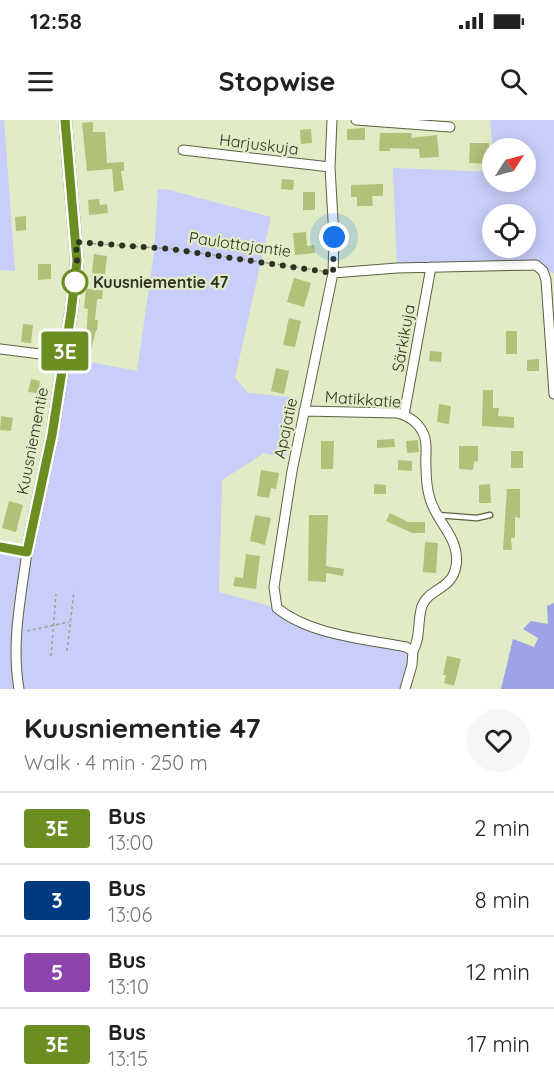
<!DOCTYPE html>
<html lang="en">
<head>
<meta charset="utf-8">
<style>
	body { margin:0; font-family:Quicksand,sans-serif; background:#f6f6f6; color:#222; height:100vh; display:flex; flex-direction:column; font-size:22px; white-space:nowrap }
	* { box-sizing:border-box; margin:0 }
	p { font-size:20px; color:#767676 }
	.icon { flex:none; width:33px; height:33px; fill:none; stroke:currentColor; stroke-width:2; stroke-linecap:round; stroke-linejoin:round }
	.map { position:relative; height:569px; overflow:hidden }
	.details { display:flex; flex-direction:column; background:#fff; flex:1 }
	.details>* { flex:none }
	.badge { padding:0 12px; border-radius:4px; font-size:21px; line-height:39px }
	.needle { width:39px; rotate:54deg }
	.controls { position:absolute; left:482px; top:18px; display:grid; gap:12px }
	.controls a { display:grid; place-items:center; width:54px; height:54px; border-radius:50%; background:#fff; box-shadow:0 3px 15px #0003; font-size:30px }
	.you { position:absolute; width:30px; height:30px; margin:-15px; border:4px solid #fff; border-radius:50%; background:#1a73e8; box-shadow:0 0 0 9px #1a73e833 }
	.map>.badge { position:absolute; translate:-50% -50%; box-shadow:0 0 0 3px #fff }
	.round { display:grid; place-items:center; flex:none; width:63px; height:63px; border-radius:32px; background:#f6f6f6 }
	.overview { display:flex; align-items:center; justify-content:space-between; height:102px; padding:0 24px }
	h1 { font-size:28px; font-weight:700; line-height:45px }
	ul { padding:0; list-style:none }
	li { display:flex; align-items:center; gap:18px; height:72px; padding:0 24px; border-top:2px solid #e0e0e0 }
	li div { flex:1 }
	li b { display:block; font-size:22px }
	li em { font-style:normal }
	li .badge { min-width:66px; font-weight:700; text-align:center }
	.status { display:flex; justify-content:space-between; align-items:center; height:42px; padding:0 30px; background:#fff; direction:ltr }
	.status svg { height:16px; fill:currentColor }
	header { display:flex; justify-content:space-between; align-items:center; height:78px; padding:0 24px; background:#fff; font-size:27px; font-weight:700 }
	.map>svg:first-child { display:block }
</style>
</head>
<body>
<div class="status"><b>12:58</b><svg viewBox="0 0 49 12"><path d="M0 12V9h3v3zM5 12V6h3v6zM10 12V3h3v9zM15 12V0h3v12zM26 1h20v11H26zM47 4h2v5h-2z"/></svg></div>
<header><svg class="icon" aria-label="menu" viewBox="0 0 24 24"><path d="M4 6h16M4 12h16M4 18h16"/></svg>Stopwise<svg class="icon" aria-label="search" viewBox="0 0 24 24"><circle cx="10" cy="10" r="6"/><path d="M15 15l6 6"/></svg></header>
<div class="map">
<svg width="554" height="569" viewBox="0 0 554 569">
	<rect width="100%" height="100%" fill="#e1ebc6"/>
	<path fill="#c8cdfa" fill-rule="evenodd" d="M0,0H4L15,151L0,150Z
		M490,0H554V153L543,151L535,145L397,148L393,48L492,52V62H525V28H493ZM492,94H525V128H492Z
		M158,69L169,70L271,97L235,258L248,273L298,278L286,338L264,333L222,360L219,472L277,488L290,498L413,531L405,569H0V427L26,432L64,237L137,251L154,133Z"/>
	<path fill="#9ca2e5" d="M554,483V569H501L513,519L534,527L538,518L523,509L531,501L548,504L547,486Z"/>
	<path fill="#b0c179" d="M93,2V12H105L107,43L124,42V51H121L124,70L114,72L112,49L87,51L82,3Z
		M365,8V20H347V9Z
		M311,9L312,23L301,24L300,10Z
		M380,13H412L411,18L437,15L439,37L420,38L419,29L390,28V31H379Z
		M470,23H489V44L469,43Z
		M282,59L294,60L293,70L281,69Z
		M383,64V76H372L373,86H357V77H351V65Z
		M303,72H315V90H303Z
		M99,79L100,85L107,84L108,93L89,95L88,80Z
		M26,96V110L16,111L15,97Z
		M306,112L307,126L314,125L315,133L295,135L293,113Z
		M94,134L107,136L105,154L92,153Z
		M38,144H51V159L38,160Z
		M294,158L311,163L304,187L287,182Z
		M86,169L103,170L102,179H97L95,200H98L97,210H96L89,238L78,236L82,218L86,219L88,189L84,188Z
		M289,198L301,201L295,227L283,225Z
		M23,204L33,205L31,223L21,222Z
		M506,211H517V234H506Z
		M430,231L442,232L441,242L429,241Z
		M539,239V251H527V240Z
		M276,248L289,251L284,274L271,271Z
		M31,259L40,261L38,273L28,272Z
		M483,270H493V288H499L498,296L514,297V308L482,306Z
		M439,284L451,286L449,304L437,302Z
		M1,296L13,298L11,311L0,310Z
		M394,319L395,327L377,328V320Z
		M418,320L419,332L407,333L406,321Z
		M321,321H334L333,349H321Z
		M459,326H478V341L474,342L473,350L459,349Z
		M511,331H523V348H511Z
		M398,340L412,341V351L398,350Z
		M261,350L279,353L276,369L271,368L269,378L257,376Z
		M374,364L386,365V374H374Z
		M490,364L491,383H479V365Z
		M507,369H520V398L515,397V418H511L512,430H503Z
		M9,381L23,385L16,412L2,408Z
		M390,393L408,402H425V413H412L386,401Z
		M255,395L271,398L265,425L250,421Z
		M309,395H328L326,446L344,449L343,456L326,453V462L308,461Z
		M425,422L438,423L436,453L423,452Z
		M246,434L260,436L256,469L233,466L235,457L243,458Z
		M447,536L461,539L454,566L444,563L446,555H443Z"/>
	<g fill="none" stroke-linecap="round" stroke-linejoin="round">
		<g stroke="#5a6242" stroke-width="7">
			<path id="service" d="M437,395L477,398L490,395"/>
		</g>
		<g stroke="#5a6242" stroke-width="11">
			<path id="minor" d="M332,0L330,47L334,118L333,153L292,351L274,467L277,488C310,515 365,519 406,527L413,531L412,545L405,569
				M356,0L450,7
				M183,30L330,47
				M333,153L397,148L536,145L543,151L546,160L554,274
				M0,229L64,237
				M304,291L397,293C409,296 419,303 424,315C428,325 425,337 426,347C426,358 427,369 430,379C437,403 461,419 456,446C452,470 429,468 422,486C417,501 421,517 413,531
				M404,295L431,147
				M0,427L27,432C21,477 11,523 19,569"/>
		</g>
		<g stroke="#5a6242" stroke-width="14">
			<path id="tertiary" d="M27,432L52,315L71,193L77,141L65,0"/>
		</g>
		<path stroke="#9ba286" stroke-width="1.5" stroke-dasharray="3 3" stroke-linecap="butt" d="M87,123L171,129L323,151
			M27,511L69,502
			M67,531L74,471
			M51,536L56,474"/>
		<use href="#service" stroke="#fff" stroke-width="4.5"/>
		<use href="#minor" stroke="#fff" stroke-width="9"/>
		<use href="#tertiary" stroke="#fff" stroke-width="12"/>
	</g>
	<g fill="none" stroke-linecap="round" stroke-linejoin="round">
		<g stroke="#fff" stroke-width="14">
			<path id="line" d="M0,427L27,432L52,315L71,193L77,141L65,0"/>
		</g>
		<use href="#line" stroke="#6b8e23" stroke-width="9"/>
		<path stroke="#2e3123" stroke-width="6" stroke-dasharray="0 10.8" d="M75,162L77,141L76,122L171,129L333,153L334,117"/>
	</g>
	<circle fill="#fff" stroke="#6b8e23" stroke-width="3" cx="75" cy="162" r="12"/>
	<g text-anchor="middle" stroke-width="4.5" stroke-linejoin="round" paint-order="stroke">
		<g font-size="16" fill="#2e3123" stroke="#e1ebc6">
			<text transform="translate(259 24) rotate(7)" y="6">Harjuskuja</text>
			<text transform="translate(240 124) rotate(8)" y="6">Paulottajantie</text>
			<text transform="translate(403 218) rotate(-80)" y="6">Särkikuja</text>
			<text transform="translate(363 279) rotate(4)" y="6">Matikkatie</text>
			<text transform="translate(285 308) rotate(-78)" y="6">Apajatie</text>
			<text transform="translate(32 321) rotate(-79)" y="6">Kuusniementie</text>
		</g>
		<g font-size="16" font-weight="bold" fill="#2e3123" stroke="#e1ebc6" text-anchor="start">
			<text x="93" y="168">Kuusniementie 47</text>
		</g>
	</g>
</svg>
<div class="controls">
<a><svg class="needle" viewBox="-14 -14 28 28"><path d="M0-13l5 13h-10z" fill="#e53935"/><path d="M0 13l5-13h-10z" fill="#767676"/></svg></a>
<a><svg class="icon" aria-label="locate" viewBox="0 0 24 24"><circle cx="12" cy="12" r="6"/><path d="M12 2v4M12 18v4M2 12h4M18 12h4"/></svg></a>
</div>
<div class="you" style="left:334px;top:117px"></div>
<b class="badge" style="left:65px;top:231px;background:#6b8e23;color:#fff">3E</b>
</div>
<section class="details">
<div class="overview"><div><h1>Kuusniementie 47</h1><p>Walk · 4 min · 250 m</p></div><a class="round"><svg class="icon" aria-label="heart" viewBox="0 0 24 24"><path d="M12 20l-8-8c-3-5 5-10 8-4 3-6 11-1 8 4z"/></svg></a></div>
<ul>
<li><span class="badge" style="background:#6b8e23;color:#fff">3E</span><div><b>Bus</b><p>13:00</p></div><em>2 min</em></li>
<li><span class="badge" style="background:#003b80;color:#fff">3</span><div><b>Bus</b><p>13:06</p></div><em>8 min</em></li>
<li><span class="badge" style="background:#8e44ad;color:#fff">5</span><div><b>Bus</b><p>13:10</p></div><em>12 min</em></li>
<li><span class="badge" style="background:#6b8e23;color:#fff">3E</span><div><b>Bus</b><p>13:15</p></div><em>17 min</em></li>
</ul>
</section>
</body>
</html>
